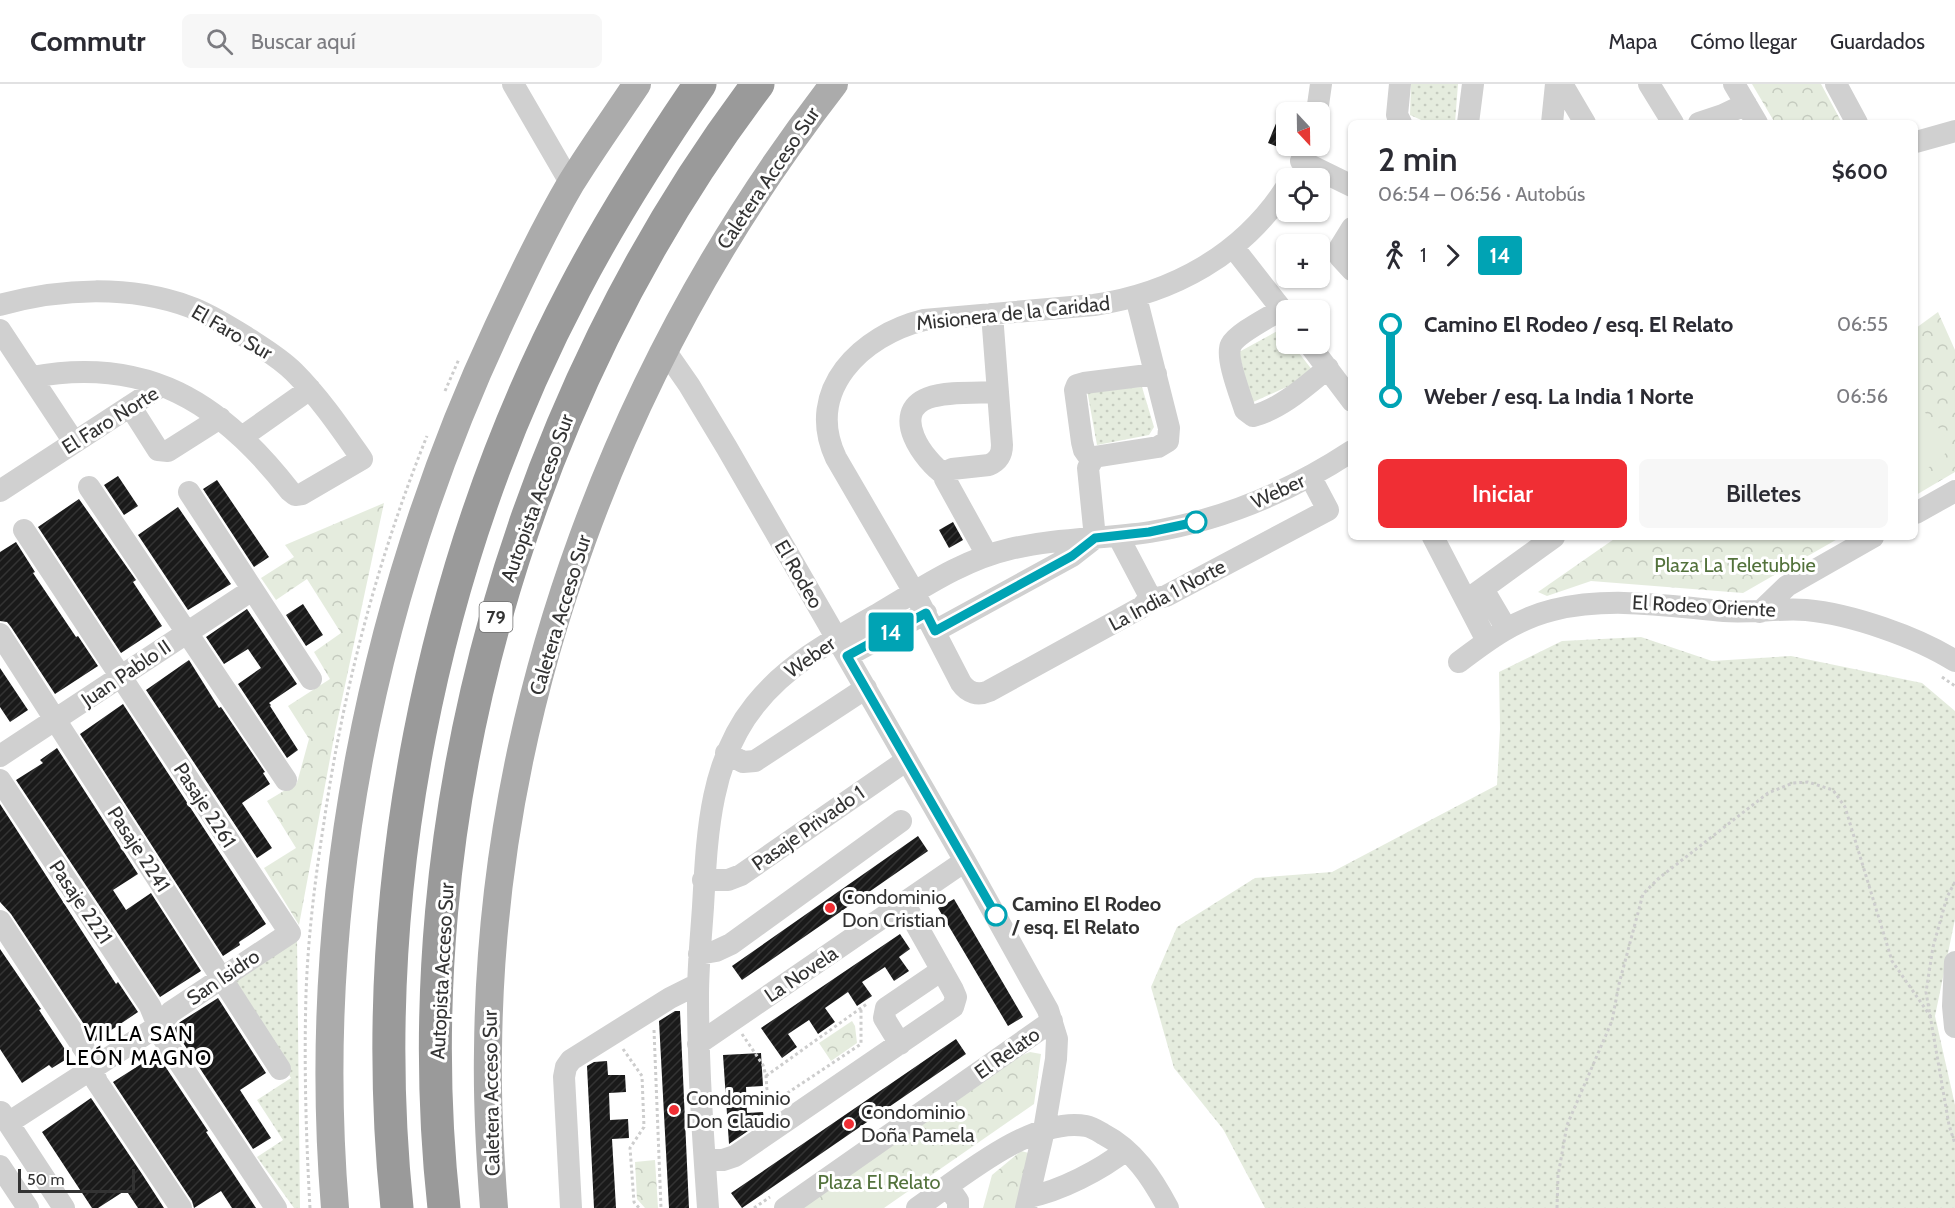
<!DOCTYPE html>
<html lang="es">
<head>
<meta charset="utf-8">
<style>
	body { margin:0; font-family:Cabin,sans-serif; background:#f7f7f7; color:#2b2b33; height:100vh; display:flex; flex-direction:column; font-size:22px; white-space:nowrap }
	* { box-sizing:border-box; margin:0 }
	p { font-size:20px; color:#7c7c81 }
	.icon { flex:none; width:33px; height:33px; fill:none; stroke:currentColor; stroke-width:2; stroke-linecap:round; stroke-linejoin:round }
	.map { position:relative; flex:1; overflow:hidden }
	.side { position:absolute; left:1348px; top:36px; width:570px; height:420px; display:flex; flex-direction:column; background:#fff; border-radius:9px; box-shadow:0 2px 4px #0004 }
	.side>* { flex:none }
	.badge { padding:0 12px; border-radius:4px; font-size:21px; line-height:39px }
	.needle { width:39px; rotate:158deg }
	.buttons { position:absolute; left:1276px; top:18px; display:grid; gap:12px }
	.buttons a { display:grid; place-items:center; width:54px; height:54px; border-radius:9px; background:#fff; box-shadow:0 2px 4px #0004; font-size:30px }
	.scale { position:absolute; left:18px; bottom:15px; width:117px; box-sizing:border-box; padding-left:6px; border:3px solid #333; border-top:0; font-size:16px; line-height:21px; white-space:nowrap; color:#333; -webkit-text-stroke:4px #fff; paint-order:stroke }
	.map>.badge { position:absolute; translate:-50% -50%; box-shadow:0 0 0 3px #fff }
	.legs { display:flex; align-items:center; gap:9px; height:66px; padding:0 30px; font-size:20px }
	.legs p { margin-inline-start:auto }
	.head { display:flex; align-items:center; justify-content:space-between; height:102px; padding:0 30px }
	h1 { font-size:33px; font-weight:600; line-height:45px }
	.button { display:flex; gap:12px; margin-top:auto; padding:12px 30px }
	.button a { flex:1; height:69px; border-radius:9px; background:#f02e34; color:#fff; font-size:24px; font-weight:600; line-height:69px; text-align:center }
	.button a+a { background:#f7f7f7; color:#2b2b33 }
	ul { padding:0 30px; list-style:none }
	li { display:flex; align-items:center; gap:21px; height:72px; font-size:22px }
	li i { display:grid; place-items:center; width:9px; height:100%; margin:0 8px; background:currentColor }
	li i::after { content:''; width:15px; height:15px; margin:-8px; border:4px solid; border-radius:50%; background:#fff }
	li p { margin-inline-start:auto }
	li:first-child i { background:linear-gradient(#0000 50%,currentColor 0) }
	li:last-child i { background:linear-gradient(currentColor 50%,#0000 0) }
	header { display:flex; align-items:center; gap:36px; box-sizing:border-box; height:84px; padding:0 30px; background:#fff; border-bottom:2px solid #e1e1e2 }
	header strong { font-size:28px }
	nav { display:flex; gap:33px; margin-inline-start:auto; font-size:21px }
	.search { width:420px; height:54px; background:#f7f7f7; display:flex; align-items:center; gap:15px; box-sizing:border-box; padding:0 21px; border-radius:9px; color:#7c7c81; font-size:22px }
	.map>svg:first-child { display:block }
</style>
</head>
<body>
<header>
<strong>Commutr</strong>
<div class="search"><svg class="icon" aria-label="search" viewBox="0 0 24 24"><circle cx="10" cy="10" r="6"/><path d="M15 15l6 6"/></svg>Buscar aquí</div>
<nav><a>Mapa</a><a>Cómo llegar</a><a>Guardados</a></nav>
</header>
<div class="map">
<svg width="1955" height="1124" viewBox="0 0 1955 1124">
	<defs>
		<pattern id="grass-dots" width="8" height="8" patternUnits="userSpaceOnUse" patternTransform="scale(1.5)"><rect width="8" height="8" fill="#e5ecde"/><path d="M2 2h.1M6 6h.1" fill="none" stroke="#c5cbbf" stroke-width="1.8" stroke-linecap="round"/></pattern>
		<pattern id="park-crowns" width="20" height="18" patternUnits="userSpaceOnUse" patternTransform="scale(1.5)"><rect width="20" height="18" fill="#e5ecde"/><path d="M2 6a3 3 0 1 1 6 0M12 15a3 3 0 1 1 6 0" fill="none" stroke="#c5cbbf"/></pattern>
		<pattern id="building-hatch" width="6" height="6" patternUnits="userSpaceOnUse" patternTransform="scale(1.5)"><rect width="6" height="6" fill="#1a1a1a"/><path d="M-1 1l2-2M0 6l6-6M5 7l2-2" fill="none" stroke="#333"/></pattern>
	</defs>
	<rect width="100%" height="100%" fill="#fff"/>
	<path fill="url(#grass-dots)" d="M1411,0H1458L1455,39H1428L1410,31Z
		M1281,245L1287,252V260H1292L1313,287L1289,302L1251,319L1239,268Z
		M1142,303L1154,343L1149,351L1097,361L1087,306Z
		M1641,553L1712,577L1791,572L1922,599L1955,627V835L1935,932L1955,1021V1124H1265L1223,1045L1174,984L1151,903L1177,843L1255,794L1332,788L1497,701L1500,645L1499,588L1562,557Z
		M297,853L300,1124H294L257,1073L283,1056L257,1016L291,994L230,897Z"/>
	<path fill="url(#park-crowns)" d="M1752,0H1821L1842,39H1775Z
		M1938,228L1955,266V388L1916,411V244Z
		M384,419L335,648L299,841L264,784L296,764L267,717L297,699L309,655L288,622L330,595L314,568L341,549L307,495L276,516L261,494L294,473L285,461Z
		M1617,453H1841L1743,509L1591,497L1547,512L1538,508Z
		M852,937L855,942L857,959L831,977L819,959Z
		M1030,968L1041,970L1034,1020L884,1124H798L1020,972Z
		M1021,1067L1029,1069L1017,1124H983L992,1091Z
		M655,1076L658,1124H645L637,1115L635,1078Z"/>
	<path fill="#e5ecde" d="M1916,318L1954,362L1921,390L1916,383Z
		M867,1091L884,1115L871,1124H820Z"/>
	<path fill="url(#building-hatch)" d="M1277,37L1287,41V55L1283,65L1268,59Z
		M118,392L138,422L124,431L104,401Z
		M217,396L269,473L254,483L203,405Z
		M79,415L136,496L133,498L162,542L121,569L38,443Z
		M178,423L231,500L188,526L138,451Z
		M953,438L963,456L949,464L939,446Z
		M16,458L35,488L33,489L76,553L78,552L98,582L55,610L11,543L7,538L0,537V468Z
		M303,520L323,551L306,562L286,531Z
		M247,525L297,600L269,619L271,621L270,622L298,666L287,674L238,600L261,584L248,565L224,580L206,553Z
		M189,576L219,624L221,623L265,688L263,689L270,700L242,719L272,764L257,774L146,606Z
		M0,584L28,626L10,638L0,623Z
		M123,620L266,840L239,858L240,861L223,872L80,650Z
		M57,664L138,790L113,806L126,826L151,809L201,887L160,913L16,696L43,679L40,676Z
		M0,720L116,900L118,898L138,928L95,957L11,830L0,818Z
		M918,752L928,767L742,896L732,882Z
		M954,815L1023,933L1008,942L938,824Z
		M900,850L910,865L899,873L909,887L894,897L885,883L862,898L872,912L857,922L848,908L825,924L835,938L818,950L809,936L788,950L797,963L782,974L761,944Z
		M0,865L41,925L39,926L70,973L52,984L49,981L22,999L0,965Z
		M218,914L266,989L240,1006L271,1054L253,1065L174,945L180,938Z
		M675,927H680L689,1124H669L659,937Z
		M956,955L966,970L742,1124L731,1109Z
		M761,969L763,1002L746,1003L747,1029L763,1028L764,1036L729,1060L723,971Z
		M157,970L208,1047L206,1048L256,1124H232L221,1107L194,1124L192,1117L113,998Z
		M607,977L608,991H625L626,1008L609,1009L610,1036L628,1035L629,1054L612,1055L616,1124H594L587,982L594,978Z
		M91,1014L142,1090L164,1124H138L126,1106L98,1124H92L42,1048Z"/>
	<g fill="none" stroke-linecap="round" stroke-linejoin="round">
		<path stroke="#cdcdcd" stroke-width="3" stroke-dasharray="3 3" stroke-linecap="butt" d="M445,307L459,275
			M1942,593L1955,602
			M1955,798L1947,813L1933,863L1926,908L1949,1041L1955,1060
			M654,946L661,1124
			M742,950L763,981L766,992L768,1022L861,960V925
			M623,965L642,992L644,1043L630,1064L634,1118L639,1124
			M766,992L868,919
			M310,1124C306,1053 304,982 306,910C308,853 315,795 324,738C343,607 377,476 427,352
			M754,1124L770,1113
			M1557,1124L1558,1092L1567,1041L1612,937L1619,900L1643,810L1659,794L1768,709L1793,699L1808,698L1833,706L1845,723L1892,877L1931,933"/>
		<path stroke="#d0d0d0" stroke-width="22" d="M513,0L571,100
			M1400,0L1397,31L1401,39
			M1562,0L1585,39
			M1649,0L1673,39
			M1734,0L1757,39
			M1836,0L1857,39
			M1317,28L1321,0
			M1468,39L1473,0
			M1552,39L1556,0
			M1699,39L1723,31L1746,20
			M1916,58L1955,47
			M1301,77L1352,102
			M1287,102C1243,171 1173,209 1094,221L924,236C862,251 804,306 836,374L914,508L961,599C968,609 978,612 989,607L1142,523L1148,516L1166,512L1328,426L1310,392
			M1352,144L1339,165L1340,173L1352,186
			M1233,163L1287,232
			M0,221C61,204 130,201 190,223C210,230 228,242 246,253C263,264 280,274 294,288C320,314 341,345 362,375L302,410L295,411L290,407C221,318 147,272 32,293
			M1282,225C1270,233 1237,249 1231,261C1225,273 1241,313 1245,326L1253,332C1281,325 1306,302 1328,284
			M0,246L74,358
			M1309,260L1352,317
			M664,265L689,301L727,364L965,777L1048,926L1057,955L1056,975L1044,1046L1026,1124
			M130,322L158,366L168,367L220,334
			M242,353L310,305
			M1091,376L1084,366L1082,358L1075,306L1077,301L1084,299L1156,290
			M945,391C924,377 889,329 928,314C947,307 978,309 998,308
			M89,403L286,696
			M0,407L161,302
			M189,408L311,595
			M1916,429L1955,407
			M1118,452L1148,509V516
			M1433,453L1487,557
			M987,471L945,395L948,387L952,385L989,381C998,377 1002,371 1002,361L992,230
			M1483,505L1506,544
			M1467,516L1554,453
			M1760,528L1787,502L1873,453
			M935,547L1072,472L1095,454L1088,384L1094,373L1158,363L1168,357L1169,344L1136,213
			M0,550L280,985
			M847,572L926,529
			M1459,578C1488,556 1516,535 1553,526C1610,512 1667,522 1724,527C1752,529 1779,524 1806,526C1851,530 1917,553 1955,577
			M726,669L743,678L755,677L866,604
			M0,672L252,506
			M0,696L150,922L163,954L276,1124
			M703,796H728L741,791L907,676
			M0,837L86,968L97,998L181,1124
			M699,870L716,867L731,860L901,737
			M1955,878L1953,922L1955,943
			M698,960L965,777
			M900,960L884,934L886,924L942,886
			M1,1028L64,1124
			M8,1039L158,942L171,928L290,849L24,446
			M705,1076H723L735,1072L953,923L956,913L953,906L904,819
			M0,1082L28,1124
			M948,1103L958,1117V1124
			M1029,1113C1060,1107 1101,1086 1126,1066
			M571,1124L564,993L566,983L571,976L670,914L698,900
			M708,1124C703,1053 698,983 698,912C698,882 701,853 703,823C707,753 709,678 755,621C786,581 834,555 878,530C919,506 962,476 1010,465C1056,454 1104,455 1150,448C1222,436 1291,407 1352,367
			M785,1124L1052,937
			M917,1124C959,1095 1033,1032 1086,1042C1092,1043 1098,1047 1103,1050C1134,1066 1152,1094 1168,1124"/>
		<path stroke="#ababab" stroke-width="28" d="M335,1124C310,823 371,515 498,243C521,194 544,145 571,99C592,65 615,33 637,0
			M494,1124C490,1072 487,1020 488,967C491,617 621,275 834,0"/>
		<path stroke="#9a9a9a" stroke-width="33" d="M397,1124C365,814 430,479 575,204C612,133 655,66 700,0
			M444,1124C401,733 521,313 758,0"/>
	</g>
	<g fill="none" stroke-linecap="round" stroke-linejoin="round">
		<g stroke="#fff" stroke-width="14">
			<path id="line-1" d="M996,831L847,572L926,529L935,547L1072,472L1095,454L1149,448L1196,438"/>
		</g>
		<use href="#line-1" stroke="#00a3b4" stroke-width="9"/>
	</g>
	<g fill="#fff" stroke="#00a3b4" stroke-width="3">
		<circle cx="1196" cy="438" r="10"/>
		<circle cx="996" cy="831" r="10"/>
	</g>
	<g fill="#f02e34" stroke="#fff" stroke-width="2">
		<circle cx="830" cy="824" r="6"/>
		<circle cx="674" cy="1026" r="6"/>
		<circle cx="849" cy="1040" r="6"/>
	</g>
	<g text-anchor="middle" stroke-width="6" stroke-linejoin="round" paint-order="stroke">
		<rect fill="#fff" stroke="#707070" stroke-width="1.5" x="479.5" y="518" width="33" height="30" rx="4.5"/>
		<g font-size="18" font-weight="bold" fill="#333">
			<text x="496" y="539">79</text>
		</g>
		<g font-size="20" fill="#333" stroke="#fff">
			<text transform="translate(768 94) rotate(-56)" y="7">Caletera Acceso Sur</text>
			<text transform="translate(1013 229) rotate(-6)" y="7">Misionera de la Caridad</text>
			<text transform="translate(232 248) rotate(30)" y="7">El Faro Sur</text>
			<text transform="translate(110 336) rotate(-32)" y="7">El Faro Norte</text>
			<text transform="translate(1278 407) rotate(-25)" y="7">Weber</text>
			<text transform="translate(537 414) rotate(-70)" y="7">Autopista Acceso Sur</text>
			<text transform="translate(799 490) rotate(60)" y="7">El Rodeo</text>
			<text transform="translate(1167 511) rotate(-28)" y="7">La India 1 Norte</text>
			<text transform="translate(1704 522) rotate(3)" y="7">El Rodeo Oriente</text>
			<text transform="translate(560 531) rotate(-73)" y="7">Caletera Acceso Sur</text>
			<text transform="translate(810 573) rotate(-35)" y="7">Weber</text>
			<text transform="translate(126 589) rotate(-34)" y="7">Juan Pablo II</text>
			<text transform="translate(205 721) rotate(57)" y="7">Pasaje 2261</text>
			<text transform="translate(808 744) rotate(-35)" y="7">Pasaje Privado 1</text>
			<text transform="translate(139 765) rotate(57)" y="7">Pasaje 2241</text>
			<text transform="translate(81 818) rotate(56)" y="7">Pasaje 2221</text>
			<text transform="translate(442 887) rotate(-87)" y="7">Autopista Acceso Sur</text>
			<text transform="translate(801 890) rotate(-34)" y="7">La Novela</text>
			<text transform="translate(223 893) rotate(-34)" y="7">San Isidro</text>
			<text transform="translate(1007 969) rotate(-35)" y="7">El Relato</text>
			<text transform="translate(491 1009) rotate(-91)" y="7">Caletera Acceso Sur</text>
		</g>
		<g font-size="20" fill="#53723c" stroke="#fff">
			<text x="1735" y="488">Plaza La Teletubbie</text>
			<text x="879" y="1105">Plaza El Relato</text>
		</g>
		<g font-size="20" fill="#333" stroke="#fff" text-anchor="start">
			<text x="842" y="820">Condominio<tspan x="842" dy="23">Don Cristian</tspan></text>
			<text x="686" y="1021">Condominio<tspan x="686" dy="23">Don Claudio</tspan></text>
			<text x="861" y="1035">Condominio<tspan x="861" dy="23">Doña Pamela</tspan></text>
		</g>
		<g font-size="20" font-weight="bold" fill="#333" stroke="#fff" text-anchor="start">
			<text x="1012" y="827">Camino El Rodeo<tspan x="1012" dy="23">/ esq. El Relato</tspan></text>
		</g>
		<g font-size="21" letter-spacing="1.5" fill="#000" stroke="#fff">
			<text x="139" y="957">VILLA SAN<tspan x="139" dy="24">LEÓN MAGNO</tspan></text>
		</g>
	</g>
</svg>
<div class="buttons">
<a><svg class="needle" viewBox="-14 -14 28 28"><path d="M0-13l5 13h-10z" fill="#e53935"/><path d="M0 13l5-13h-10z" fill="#7c7c81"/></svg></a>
<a><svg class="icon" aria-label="locate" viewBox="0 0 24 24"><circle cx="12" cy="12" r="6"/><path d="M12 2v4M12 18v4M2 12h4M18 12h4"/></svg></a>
<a>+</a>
<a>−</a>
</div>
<div class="scale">50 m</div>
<b class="badge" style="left:891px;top:548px;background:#00a3b4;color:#fff">14</b>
<section class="side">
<div class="head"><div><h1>2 min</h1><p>06:54 – 06:56 · Autobús</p></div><b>$600</b></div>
<div class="legs"><svg class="icon" aria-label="walk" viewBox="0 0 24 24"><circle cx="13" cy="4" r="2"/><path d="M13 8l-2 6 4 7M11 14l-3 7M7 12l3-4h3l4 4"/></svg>1<svg class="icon" aria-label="forward" viewBox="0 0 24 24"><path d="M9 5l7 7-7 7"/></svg><b class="badge" style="background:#00a3b4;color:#fff">14</b></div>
<ul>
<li><i style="color:#00a3b4"></i><b>Camino El Rodeo / esq. El Relato</b><p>06:55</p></li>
<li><i style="color:#00a3b4"></i><b>Weber / esq. La India 1 Norte</b><p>06:56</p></li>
</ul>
<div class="button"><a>Iniciar</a><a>Billetes</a></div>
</section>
</div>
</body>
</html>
